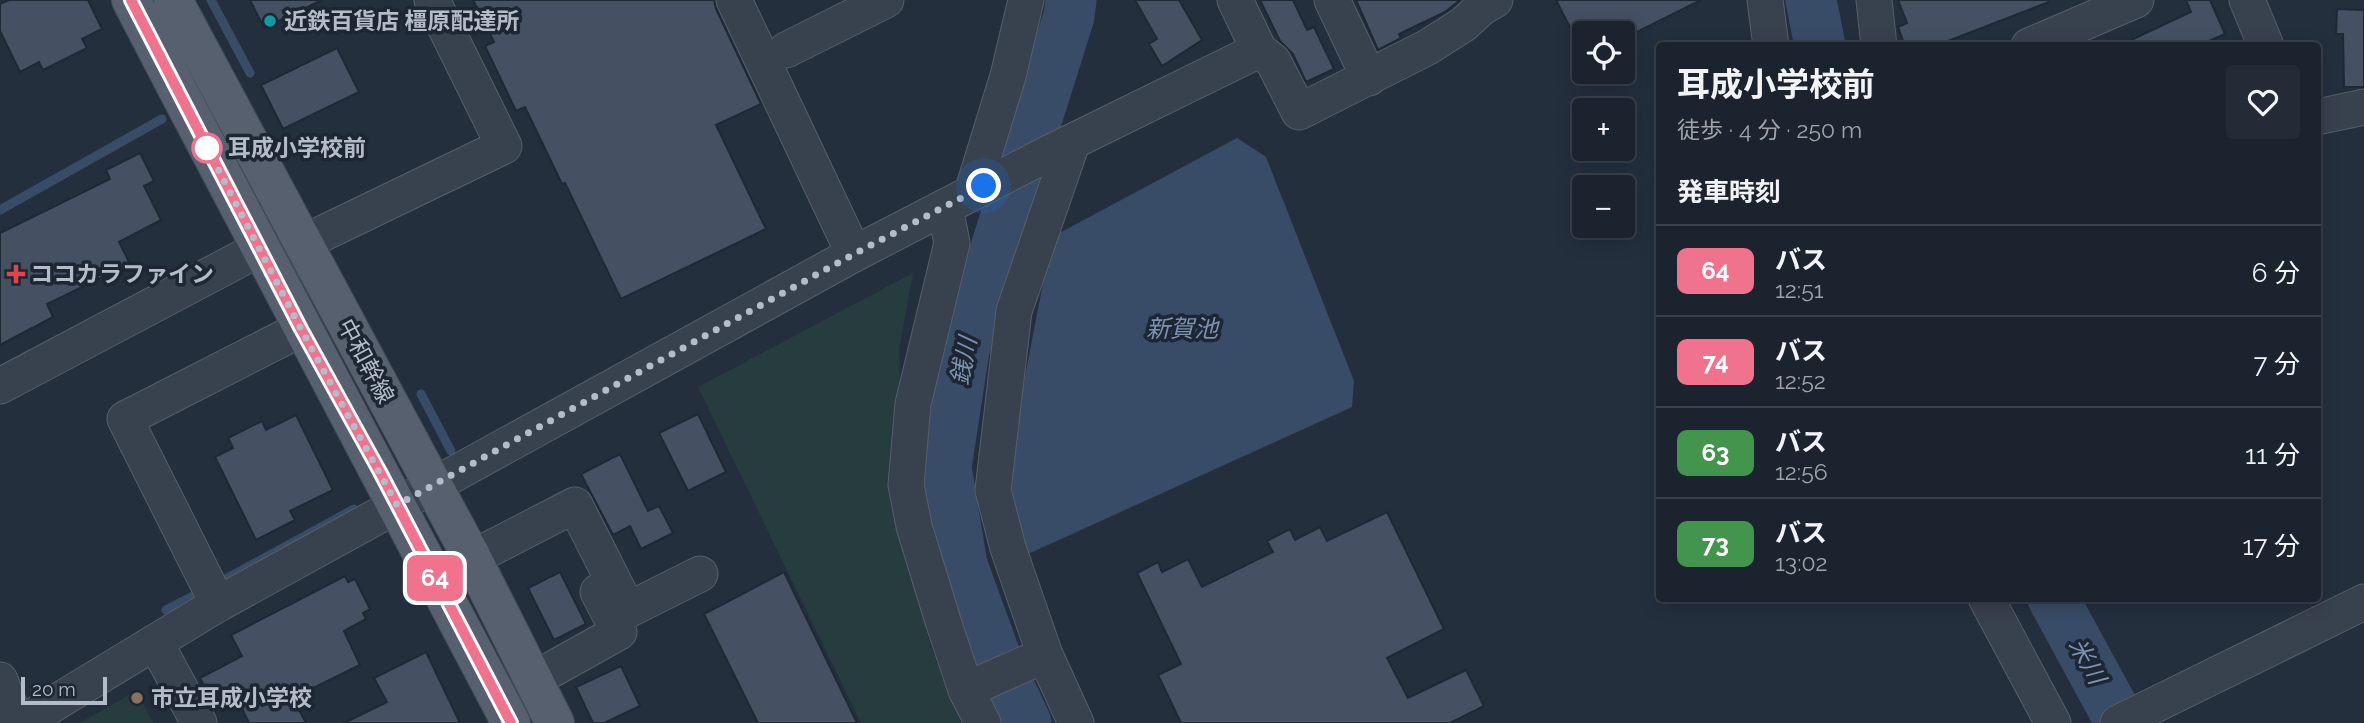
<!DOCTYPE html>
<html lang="ja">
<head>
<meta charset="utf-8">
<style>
	body { margin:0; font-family:Raleway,"Noto Sans JP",sans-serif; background:#242b36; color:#f1f3f6; height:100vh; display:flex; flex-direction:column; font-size:26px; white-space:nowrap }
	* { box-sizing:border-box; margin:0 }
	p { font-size:23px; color:#a0a4aa }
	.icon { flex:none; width:38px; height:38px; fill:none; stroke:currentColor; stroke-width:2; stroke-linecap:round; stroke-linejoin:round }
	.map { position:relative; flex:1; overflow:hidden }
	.details { position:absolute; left:1656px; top:42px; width:665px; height:560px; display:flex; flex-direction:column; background:#1b232e; border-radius:7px; box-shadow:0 4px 18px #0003,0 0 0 2px #39404a }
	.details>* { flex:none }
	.badge { padding:0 14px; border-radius:10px; font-size:24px; line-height:46px }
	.controls { position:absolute; left:1572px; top:21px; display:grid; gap:14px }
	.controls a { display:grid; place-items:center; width:63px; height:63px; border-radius:7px; background:#1b232e; box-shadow:0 4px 18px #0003,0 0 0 2px #39404a; font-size:35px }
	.scale { position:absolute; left:21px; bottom:18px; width:86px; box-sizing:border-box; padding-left:7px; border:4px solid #b4bcc9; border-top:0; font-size:19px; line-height:24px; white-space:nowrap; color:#b4bcc9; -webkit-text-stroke:5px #1d2633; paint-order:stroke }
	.you { position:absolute; width:35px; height:35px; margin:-18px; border:5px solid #fff; border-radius:50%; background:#1a73e8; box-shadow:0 0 0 10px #1a73e833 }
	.map>.badge { position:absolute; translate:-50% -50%; box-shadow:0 0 0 4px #fff }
	h2 { padding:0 21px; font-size:26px; line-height:63px }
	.round { display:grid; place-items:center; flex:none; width:74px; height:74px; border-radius:7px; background:#242b36 }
	.head { display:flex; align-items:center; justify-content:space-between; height:119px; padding:0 21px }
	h1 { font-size:33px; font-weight:700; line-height:52px }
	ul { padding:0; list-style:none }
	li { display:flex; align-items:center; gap:21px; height:91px; padding:0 21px; border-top:2px solid #39404a }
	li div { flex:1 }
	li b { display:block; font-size:26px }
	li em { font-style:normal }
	li .badge { min-width:77px; font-weight:700; text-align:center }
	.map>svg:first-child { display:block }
</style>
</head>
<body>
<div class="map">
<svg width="2364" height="723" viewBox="0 0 2364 723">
	<rect width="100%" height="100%" fill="#242f3e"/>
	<path fill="#263c3f" d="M913,273L900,344L899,404L889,477L930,645L961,723H861L698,387Z
		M136,691L153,723H80Z"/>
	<path fill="#394c67" d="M1237,138L1266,157L1354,381L1352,407L1028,554L1014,518L1008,464L1052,237Z"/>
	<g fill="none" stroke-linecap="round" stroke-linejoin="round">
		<path stroke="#394c67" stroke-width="9" d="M211,0L250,73
			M0,210L162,119
			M421,394L451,451
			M222,581L354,509
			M166,610L195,595"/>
		<path stroke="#394c67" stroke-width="51" d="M1811,0L1820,46
			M2053,598L2121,723
			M1026,723L997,661L962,565L946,467L964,350L1069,16L1071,0"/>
	</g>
	<path fill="#455162" stroke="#1f2835" stroke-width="2" d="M9,0H88L102,29L82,39L87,48L43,70L39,62L20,72L0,31V4Z
		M250,0H322L264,28Z
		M473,0H714L716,9L761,104L716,125L766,229L621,299L565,183L562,184L525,107L516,111L485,46L494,42Z
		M1135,0H1179L1202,40L1162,66L1149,44L1157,39Z
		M1260,0H1293L1307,30L1314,27L1334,69L1306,82L1293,54L1280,41Z
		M1356,0H1460L1445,12L1399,34L1401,38L1378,50Z
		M1556,0H1701L1635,33H1573Z
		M1898,0H2048L2049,2L1935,46H1905L1898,27L1907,23Z
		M2186,0H2210L2225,34L2198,46H2118L2191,12Z
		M2337,9L2364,10V87H2344L2343,34H2336Z
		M337,48L359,92L283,129L261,85Z
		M140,153L154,181L144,186L161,220L119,242L130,264L47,304L53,317L0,345V233L110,179L106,170Z
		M698,414L726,472L688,491L659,433Z
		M296,415L333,490L290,511L295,520L256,540L215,457L233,448L228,438L262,421L266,430Z
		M620,454L648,511L659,506L673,533L641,549L630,526L613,535L581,474Z
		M1387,512L1444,629L1387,658L1408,698L1466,670L1484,706L1450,723H1181L1158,675L1181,664L1137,573L1158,562L1162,572L1188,559L1202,587L1273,552L1267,541L1290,529L1295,540L1320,527L1327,541Z
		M560,572L586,624L554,640L528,588Z
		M784,572L857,723H758L704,614Z
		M345,576L348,582L355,579L370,609L363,613L366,619L344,631L360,665L293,698L306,723H249L231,686L210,697L200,678L242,656L231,635Z
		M426,652L460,723H344L387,702L374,678Z
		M621,666L640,706L604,723H593L576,687Z"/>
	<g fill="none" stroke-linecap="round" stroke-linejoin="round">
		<g stroke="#565f6c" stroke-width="37">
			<path id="minor" d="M734,0L854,254
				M1235,0L1259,50L1273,61L1299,112L1428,47L1464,24L1481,8L1495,0
				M1332,0L1369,78
				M1765,0L1771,46
				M1874,0L1879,46
				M2247,0L2266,46
				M2029,46L2136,0
				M786,50L886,0
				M2317,117L2364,107
				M1072,143L1014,311L993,490L1008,548L1045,655L1076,723
				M972,193L1008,76L1026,0
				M945,208L952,243L913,404L906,485L914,526L943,621L966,690L983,723
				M303,243L504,146L432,0
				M0,386L259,249
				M472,558L575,505L628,610L700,574
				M1986,598L2053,723
				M218,604L125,419L301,329
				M155,642L199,723
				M0,680L16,723
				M533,680L619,632L598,592
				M966,690L1045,655
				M22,723L218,604L854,254L1049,153L1259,50
				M2118,723L2364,602"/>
		</g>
		<g stroke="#414a57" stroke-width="40">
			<path id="major" d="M131,0C256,242 385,482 511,723
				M173,0L472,558L555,723"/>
		</g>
		<use href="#minor" stroke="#38414e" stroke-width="35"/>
		<use href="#major" stroke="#56606e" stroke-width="38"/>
	</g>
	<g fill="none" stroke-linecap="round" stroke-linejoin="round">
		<g stroke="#fff" stroke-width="16">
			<path id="line" d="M131,0L301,329L380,472L511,723"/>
		</g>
		<use href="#line" stroke="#f0728d" stroke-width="10"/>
		<path stroke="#b4bcc9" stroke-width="7" stroke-dasharray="0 12.6" d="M207,148L301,329L397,505L854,254L984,186"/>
	</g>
	<circle fill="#0f9aa8" stroke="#1d2633" stroke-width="2.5" cx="270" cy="21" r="7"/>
	<circle fill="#fff" stroke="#f0728d" stroke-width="3.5" cx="207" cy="148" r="14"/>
	<path fill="#e0444e" stroke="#1d2633" stroke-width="2.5" d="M12.5 263.5h7v7h7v7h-7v7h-7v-7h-7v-7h7z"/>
	<circle fill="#8d6e63" stroke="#1d2633" stroke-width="2.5" cx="137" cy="698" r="7"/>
	<g text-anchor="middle" stroke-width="7" stroke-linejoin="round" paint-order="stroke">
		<g font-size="23" font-weight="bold" fill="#b4bcc9" stroke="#1d2633" text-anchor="start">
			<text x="284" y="29">近鉄百貨店 橿原配達所</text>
			<text x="30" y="282">ココカラファイン</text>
			<text x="151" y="706">市立耳成小学校</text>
		</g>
		<g font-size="23" font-weight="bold" fill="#b4bcc9" stroke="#1d2633" text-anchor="start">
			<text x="228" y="156">耳成小学校前</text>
		</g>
		<g font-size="23" fill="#b4bcc9" stroke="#1d2633">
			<text transform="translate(366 361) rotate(62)" y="8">中和幹線</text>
		</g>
		<g font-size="24" font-style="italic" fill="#7c92b1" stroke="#1d2633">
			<text x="1182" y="337">新賀池</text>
			<text transform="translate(964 361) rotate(-79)" y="8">銭川</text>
			<text transform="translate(2087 661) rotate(61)" y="8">米川</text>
		</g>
	</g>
</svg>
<div class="controls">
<a><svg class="icon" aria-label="locate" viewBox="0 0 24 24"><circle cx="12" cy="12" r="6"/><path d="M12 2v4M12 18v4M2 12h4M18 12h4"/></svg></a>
<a>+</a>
<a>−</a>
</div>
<div class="scale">20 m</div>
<div class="you" style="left:984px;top:186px"></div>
<b class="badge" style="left:435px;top:578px;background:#f0728d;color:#fff">64</b>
<section class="details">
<div class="head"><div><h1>耳成小学校前</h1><p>徒歩 · 4 分 · 250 m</p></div><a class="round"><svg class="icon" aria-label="heart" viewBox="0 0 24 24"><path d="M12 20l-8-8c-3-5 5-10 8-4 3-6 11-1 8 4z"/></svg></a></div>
<h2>発車時刻</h2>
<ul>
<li><span class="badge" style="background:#f0728d;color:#fff">64</span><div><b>バス</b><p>12:51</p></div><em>6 分</em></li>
<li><span class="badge" style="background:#f0728d;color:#fff">74</span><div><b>バス</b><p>12:52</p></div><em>7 分</em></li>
<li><span class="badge" style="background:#43944d;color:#fff">63</span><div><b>バス</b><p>12:56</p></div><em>11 分</em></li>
<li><span class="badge" style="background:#43944d;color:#fff">73</span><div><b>バス</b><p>13:02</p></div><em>17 分</em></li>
</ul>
</section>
</div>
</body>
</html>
